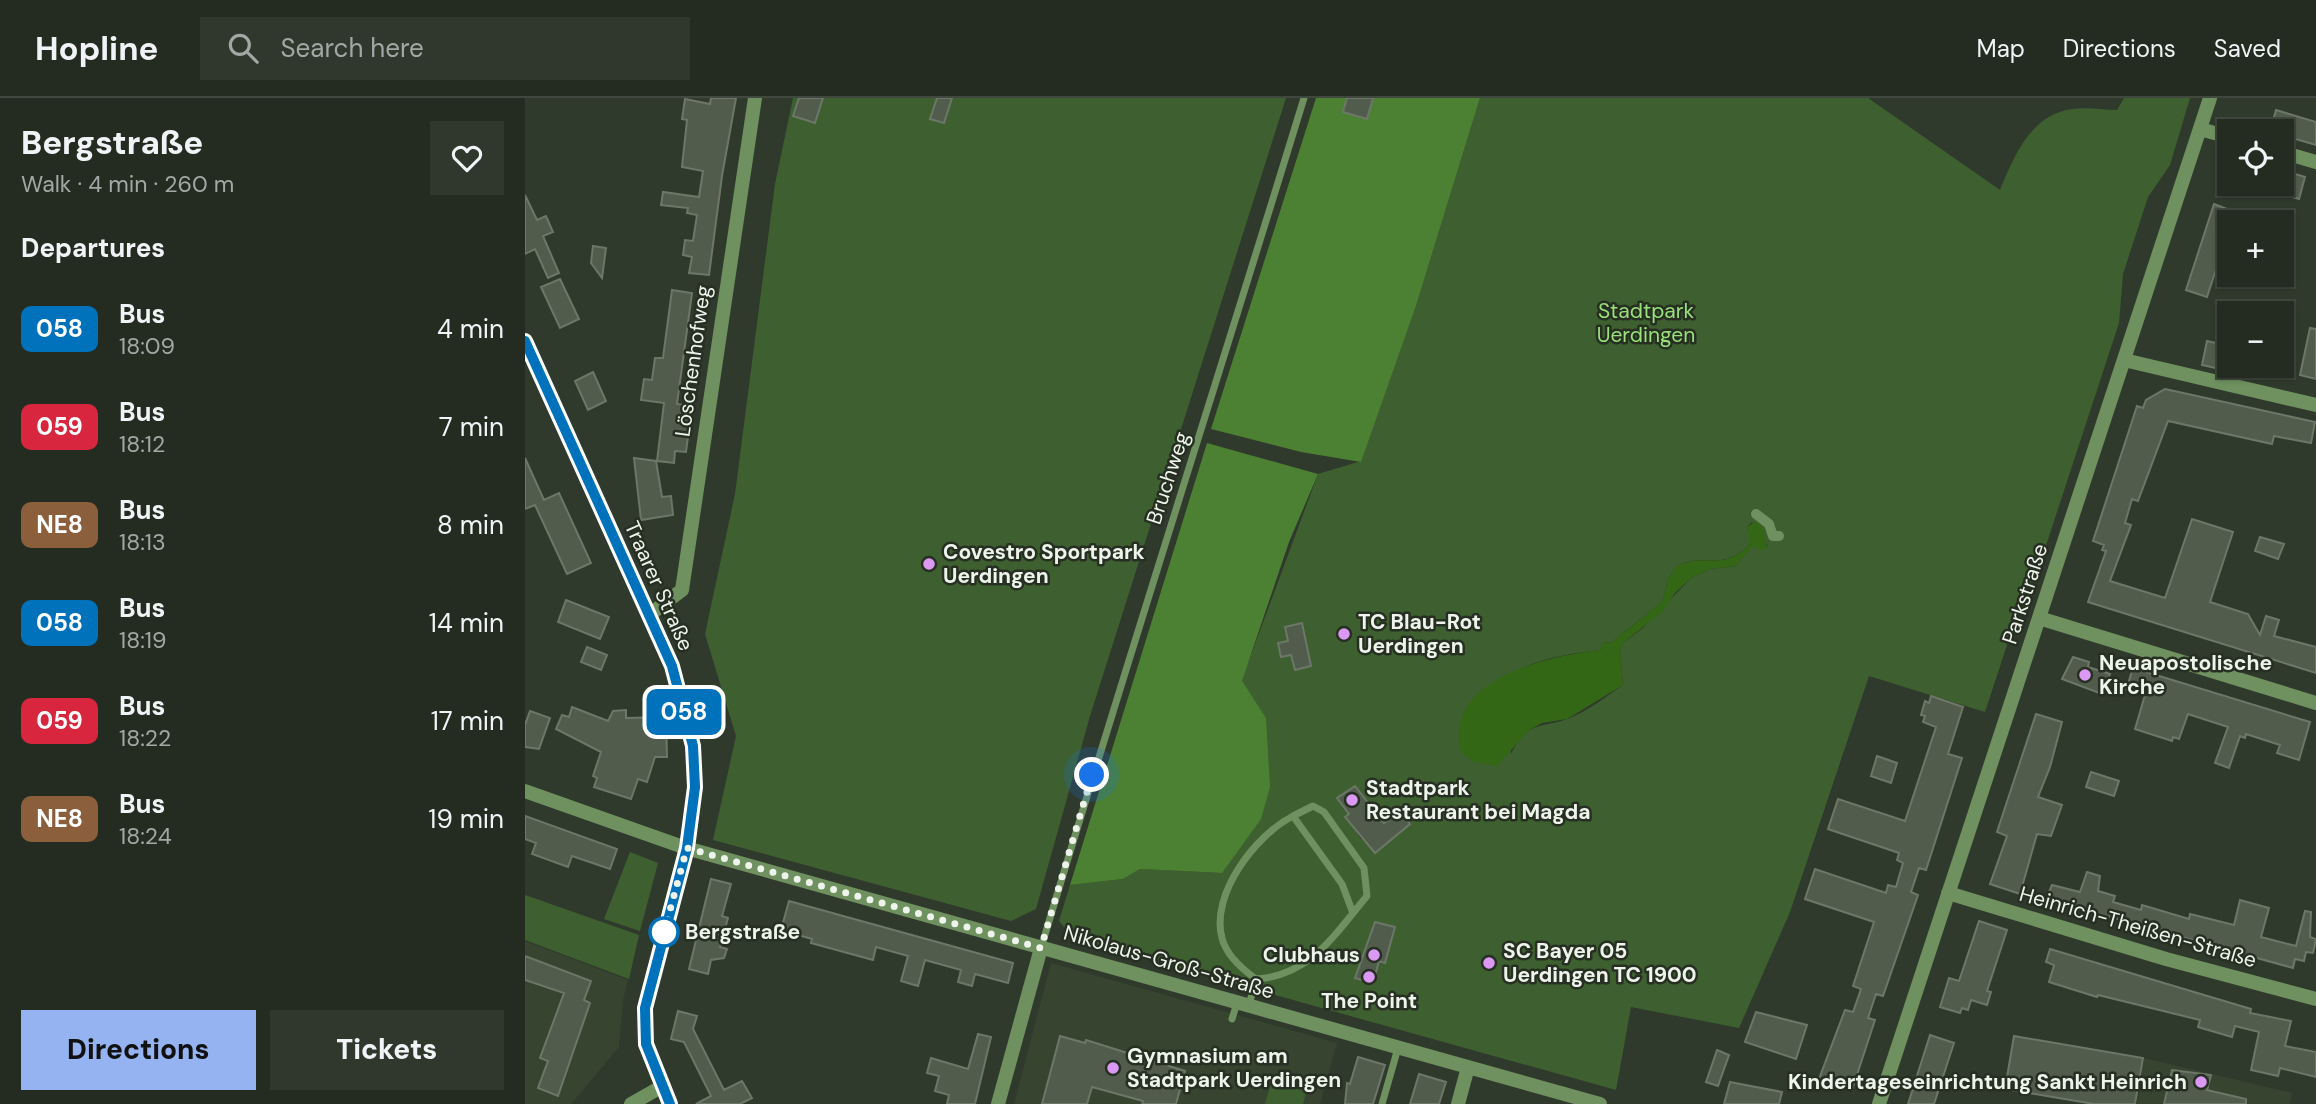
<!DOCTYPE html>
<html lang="en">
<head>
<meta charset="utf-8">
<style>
	body { margin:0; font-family:"DM Sans",sans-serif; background:#30382e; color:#f1f3f6; height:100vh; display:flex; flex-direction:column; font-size:26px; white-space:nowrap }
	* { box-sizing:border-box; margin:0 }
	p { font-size:23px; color:#a3a7a5 }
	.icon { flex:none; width:38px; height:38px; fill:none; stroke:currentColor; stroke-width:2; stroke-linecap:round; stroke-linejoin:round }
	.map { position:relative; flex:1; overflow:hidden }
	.drawer { display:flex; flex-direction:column; background:#242c21; width:525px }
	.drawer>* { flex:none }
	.badge { padding:0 14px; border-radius:10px; font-size:24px; line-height:46px }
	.fabs { position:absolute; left:1692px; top:21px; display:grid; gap:14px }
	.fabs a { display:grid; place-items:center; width:77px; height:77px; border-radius:0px; background:#242c21; box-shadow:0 2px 5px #0004,0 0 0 2px #41483f; font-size:35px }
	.you { position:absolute; width:35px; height:35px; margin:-18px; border:5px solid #fff; border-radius:50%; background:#1a73e8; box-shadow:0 0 0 10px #1a73e833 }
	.map>.badge { position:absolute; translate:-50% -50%; box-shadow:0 0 0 4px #fff }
	h2 { padding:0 21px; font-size:26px; line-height:63px }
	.round { display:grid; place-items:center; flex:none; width:74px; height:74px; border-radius:0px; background:#30382e }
	.overview { display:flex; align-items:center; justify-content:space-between; height:119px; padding:0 21px }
	h1 { font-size:33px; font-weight:800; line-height:52px }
	.button { display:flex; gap:14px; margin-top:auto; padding:14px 21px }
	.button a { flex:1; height:80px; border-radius:0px; background:#95b2f1; color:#111; font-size:28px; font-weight:800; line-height:80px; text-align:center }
	.button a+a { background:#30382e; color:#f1f3f6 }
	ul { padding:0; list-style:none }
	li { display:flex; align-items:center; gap:21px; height:98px; padding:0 21px }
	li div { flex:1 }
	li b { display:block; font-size:26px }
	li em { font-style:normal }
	li .badge { min-width:77px; font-weight:700; text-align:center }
	header { display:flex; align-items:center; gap:42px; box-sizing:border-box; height:98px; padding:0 35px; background:#242c21; border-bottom:2px solid #41483f }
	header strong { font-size:33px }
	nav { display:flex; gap:38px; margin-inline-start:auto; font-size:24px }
	.search { width:490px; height:63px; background:#30382e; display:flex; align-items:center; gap:18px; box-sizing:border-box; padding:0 24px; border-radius:0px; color:#a3a7a5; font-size:26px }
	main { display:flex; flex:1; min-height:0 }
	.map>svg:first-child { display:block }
</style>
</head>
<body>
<header>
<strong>Hopline</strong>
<div class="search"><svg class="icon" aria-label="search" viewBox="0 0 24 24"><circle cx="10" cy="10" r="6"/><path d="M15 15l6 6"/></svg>Search here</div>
<nav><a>Map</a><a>Directions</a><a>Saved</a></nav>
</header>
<main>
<section class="drawer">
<div class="overview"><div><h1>Bergstraße</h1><p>Walk · 4 min · 260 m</p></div><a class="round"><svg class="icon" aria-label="heart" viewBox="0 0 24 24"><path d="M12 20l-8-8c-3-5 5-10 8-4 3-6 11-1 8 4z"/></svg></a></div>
<h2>Departures</h2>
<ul>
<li><span class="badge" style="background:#0072bc;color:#fff">058</span><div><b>Bus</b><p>18:09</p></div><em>4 min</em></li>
<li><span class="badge" style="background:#d7263d;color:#fff">059</span><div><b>Bus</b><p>18:12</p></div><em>7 min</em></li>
<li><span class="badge" style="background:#8b5e3c;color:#fff">NE8</span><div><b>Bus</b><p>18:13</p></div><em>8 min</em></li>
<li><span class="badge" style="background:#0072bc;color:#fff">058</span><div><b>Bus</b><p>18:19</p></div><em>14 min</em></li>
<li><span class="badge" style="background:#d7263d;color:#fff">059</span><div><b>Bus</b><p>18:22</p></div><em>17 min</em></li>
<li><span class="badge" style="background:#8b5e3c;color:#fff">NE8</span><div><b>Bus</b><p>18:24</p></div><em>19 min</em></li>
</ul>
<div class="button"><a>Directions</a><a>Tickets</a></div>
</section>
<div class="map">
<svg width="1791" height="1006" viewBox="0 0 1791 1006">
	<rect width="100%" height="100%" fill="#303a2c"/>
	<path fill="#364430" d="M0,843L103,882L98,902L94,949L46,1006H0Z
		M526,865L812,945L795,1006H489Z
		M1619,960L1767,995L1765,1006H1612Z"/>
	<path fill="#3e6030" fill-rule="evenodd" d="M268,0H761L565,618L511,811L486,823L188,742L211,638L180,536L210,396L250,86Z
		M955,0H1343L1475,92C1489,58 1506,16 1548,11C1562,9 1578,12 1592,12L1599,0H1665L1645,67L1623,99L1598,176L1594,225L1508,487L1502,486L1460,614L1344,578L1265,814L1214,930L1106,909L1091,992L549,841L534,823L545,787L598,781L615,771L697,775L741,620L716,584L793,376L836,363L891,208ZM1227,424L1243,448L1237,451L1227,447L1211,468L1185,471L1167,479L1118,530L1098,545L1095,551L1098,587C1081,599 1064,612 1045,620C1015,632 1004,620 986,656L978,578L980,580C1007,561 1043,556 1075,552L1078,545L1087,544L1137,504L1143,481L1151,469C1183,452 1196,476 1226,445L1222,429ZM844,703L859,725L836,741L821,719Z
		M105,754L133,765L115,833L79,821Z
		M0,797L114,837L104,881L0,842Z
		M748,978L783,987L778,1006H740Z"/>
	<path fill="#4c8032" d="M791,0H955L891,208L836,364L776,354L686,331Z
		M682,345L793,376L764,444L717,583L741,620L745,689L736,721L697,775L615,771L598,781L545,787Z"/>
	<path fill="#336716" d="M1231,423L1238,430L1242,449L1237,452L1227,448L1211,468L1185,471L1167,479L1150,495L1138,513L1098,545L1095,551L1098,587L1042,621L1017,625L1004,632L972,668L949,664L936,654C917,581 1023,558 1075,552L1078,545L1087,544L1137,504L1143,481L1151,469C1183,452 1196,476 1225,446L1222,429Z"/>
	<path fill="#515c4d" stroke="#6c7768" stroke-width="2" d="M186,0H211L197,78L184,177L164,175L167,159L158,157L160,142L168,143L172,117L162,115L163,110L136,107L138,94L174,99L178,73L157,69L162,22L157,21L160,1L185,6Z
		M274,0H298L290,25L268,18Z
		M412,0H427L419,25L405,21Z
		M822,0H848L842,21L818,14Z
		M1751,12L1791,24V47L1757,37V33H1745Z
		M1757,72L1780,79L1774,101L1757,96Z
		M0,97L12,122L21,118L28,134L18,138L34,175L23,180L10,151L0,156Z
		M1689,106L1710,114L1682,199L1661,192Z
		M68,148L81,150L77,180L66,165Z
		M35,181L54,221L35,230L16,189Z
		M147,192L167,195L152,306L167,308L161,354L150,353L149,365L132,363L139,305L116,302L119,281L127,282L130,260H138Z
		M1785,230L1791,231V281L1775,277Z
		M1682,243L1704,248V273L1677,267Z
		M68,274L81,303L63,312L50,283Z
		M1640,291L1790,324L1786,345L1749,338L1747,346L1643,323L1613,403L1607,401L1600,425L1606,427L1585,483L1640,500L1667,421L1708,434L1685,504L1723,516L1735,537L1741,518L1754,522L1749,538L1791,549V575L1563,504L1581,453L1577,452L1579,447L1568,443L1612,308L1618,310L1621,302Z
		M0,360L19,402L34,395L66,465L42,476L10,407L0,411Z
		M109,360L131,363L137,399L146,398L148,417L116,422Z
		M1735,439L1759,446L1753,461L1730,453Z
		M41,502L84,519L75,541L33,524Z
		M777,525L786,568L770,572L766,557L756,559L753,545L763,543L760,529Z
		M62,549L82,557L76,572L56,564Z
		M1548,559L1564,564L1563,569L1585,576L1577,596L1537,581Z
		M1608,570L1785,624L1774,662L1752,655L1755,647L1721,636L1720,640L1715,638L1704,670L1690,665L1703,629L1663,616L1654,641L1648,639L1647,643L1610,631L1620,597L1601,592Z
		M1406,598L1438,609L1423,656L1437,660L1401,772L1394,770L1386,794L1393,797L1358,898L1351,896L1343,920L1350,922L1327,992L1294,981L1320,912L1328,914L1336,891L1328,888L1349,824L1280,801L1290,771L1361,795L1363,787L1371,789L1378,765L1372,762L1374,755L1303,731L1313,701L1380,723L1411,629L1398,624L1400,618L1396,617L1400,603L1404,605Z
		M47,609L83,623L88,613L101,612V620L141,619L142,659H130L122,684L113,681L106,701L69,689L72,680L68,678L76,654L31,631L37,617L44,619Z
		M5,613L25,620L14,651L0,649V627Z
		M1511,616L1537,624L1525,669L1513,699L1537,707L1526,738L1512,736L1495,796L1465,786L1482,738L1472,734Z
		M1352,658L1372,665L1366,685L1346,678Z
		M1566,674L1594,683L1589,698L1561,689Z
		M830,688L859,725L875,713L885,726L850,755L820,719L824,716L812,700Z
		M0,718L92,751L85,771L47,758L43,769L7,756L11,745L0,741Z
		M1562,774L1575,778L1573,793L1590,798L1588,804L1616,812L1617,807L1664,821L1665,816L1709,827L1715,802L1744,810L1736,839L1771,848L1780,813L1786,814L1785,839L1791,841L1788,855L1781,854L1779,863L1770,861L1768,870L1521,801L1527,787L1555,794Z
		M186,781L206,786L197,818L203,820L195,849L202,851L199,860L186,862L183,876L164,871Z
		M264,803L488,865L483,885L450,876L447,888L433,884L436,872L400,862L393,888L376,883L383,858L351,849L348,862L286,845L287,841L256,832Z
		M1454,823L1482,832L1462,893L1466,894L1462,907L1446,902L1443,912L1437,910L1435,915L1415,909L1424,880L1434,883Z
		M850,824L870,829L860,865L854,863L848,885L830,880Z
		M1525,851L1726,911L1725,915L1766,923L1760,948L1791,954V979L1755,970L1753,978L1726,972L1734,934L1710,928L1707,939L1673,929L1675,922L1573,897L1572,899L1524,884L1529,867L1521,864Z
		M0,858L66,883L59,902L65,905L33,998L13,990L23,963L15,960L39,895L0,882Z
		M153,913L172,918L168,931L199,992L217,983L227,1000L215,1006H171L186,998L159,944L146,941Z
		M1231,914L1282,927L1271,961L1220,944Z
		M453,936L466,939L450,1006H422L424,997L410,993L414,978L402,975L406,960L443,971Z
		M1405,937L1429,945L1409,1006H1383Z
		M535,938L560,945L561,942L660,973L651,1006H617L618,1003L567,989L562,1006H517Z
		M1489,938L1618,960L1610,1006H1569L1480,991Z
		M1192,952L1204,957L1193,988L1181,984Z
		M833,959L860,967L848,1006H820L822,985L825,986Z
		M1647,972L1686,977L1682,992L1721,1001V1006H1639Z
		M894,976L921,984L914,1006H885Z
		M1205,984L1257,994L1254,1006H1199Z"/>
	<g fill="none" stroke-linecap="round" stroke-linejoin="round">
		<path stroke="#6e915f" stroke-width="7" d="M768,718L788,708L799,714L839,770L842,798C809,837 785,878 731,881C717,871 701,857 697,840C685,796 731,737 768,718L817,786L828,815
			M516,850C601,566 692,284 779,0
			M724,907L731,881
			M707,921L712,905
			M857,1006L873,950"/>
		<path stroke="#6e915f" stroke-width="10" d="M1231,416L1244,426L1248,438H1254"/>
		<path stroke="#6e915f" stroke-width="14" d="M1675,31L1704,39
			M1757,54L1791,64
			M1599,262L1791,307
			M124,517L157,492L230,0
			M1514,520L1791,605
			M0,693L161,750L1075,1006
			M1423,795L1641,861L1791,901
			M106,1006L136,989
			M473,1006L516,850
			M933,1006L943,969
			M1354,1006L1685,0"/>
		<path stroke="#6e915f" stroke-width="14" d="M0,243L147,568L168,648L170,689L161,750L120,910L121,946L145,1006"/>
	</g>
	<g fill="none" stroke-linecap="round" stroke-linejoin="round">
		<g stroke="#fff" stroke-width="16">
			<path id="line" d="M0,243L147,568L168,648L170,689L162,750L120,910L121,946L145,1006"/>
		</g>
		<use href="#line" stroke="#0072bc" stroke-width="10"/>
		<path stroke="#eef4eb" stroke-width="7" stroke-dasharray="0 12.6" d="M139,834L162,750L516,850L567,677"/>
	</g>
	<g fill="#dc99f4" stroke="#262f22" stroke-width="2.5">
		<circle cx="404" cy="466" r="7"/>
		<circle cx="819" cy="536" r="7"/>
		<circle cx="1560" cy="577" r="7"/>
		<circle cx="827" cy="702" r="7"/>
		<circle cx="849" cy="857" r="7"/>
		<circle cx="964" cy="865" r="7"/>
		<circle cx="844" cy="879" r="7"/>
		<circle cx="588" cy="970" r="7"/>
		<circle cx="1676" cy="984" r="7"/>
	</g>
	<circle fill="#fff" stroke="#0072bc" stroke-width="3.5" cx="139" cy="834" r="14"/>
	<g text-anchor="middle" stroke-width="5" stroke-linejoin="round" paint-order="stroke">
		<g font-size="21" fill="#99e17a" stroke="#262f22">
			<text x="1121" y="220">Stadtpark<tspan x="1121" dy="24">Uerdingen</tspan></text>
		</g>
		<g font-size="21" fill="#eef4eb" stroke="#262f22">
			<text transform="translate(168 263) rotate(-82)" y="7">Löschenhofweg</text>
			<text transform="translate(643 380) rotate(-72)" y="7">Bruchweg</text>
			<text transform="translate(134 488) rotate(66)" y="7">Traarer Straße</text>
			<text transform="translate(1500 496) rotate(-72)" y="7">Parkstraße</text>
			<text transform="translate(1613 829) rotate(16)" y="7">Heinrich-Theißen-Straße</text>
			<text transform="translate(644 864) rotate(16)" y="7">Nikolaus-Groß-Straße</text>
		</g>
		<g font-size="21" font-weight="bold" fill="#eef4eb" stroke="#262f22" text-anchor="start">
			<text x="418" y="461">Covestro Sportpark<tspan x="418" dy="24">Uerdingen</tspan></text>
			<text x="833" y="531">TC Blau-Rot<tspan x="833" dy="24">Uerdingen</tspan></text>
			<text x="1574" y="572">Neuapostolische<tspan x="1574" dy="24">Kirche</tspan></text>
			<text x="841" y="697">Stadtpark<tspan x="841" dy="24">Restaurant bei Magda</tspan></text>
			<text x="978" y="860">SC Bayer 05<tspan x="978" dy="24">Uerdingen TC 1900</tspan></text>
			<text x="835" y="864" text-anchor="end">Clubhaus</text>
			<text x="844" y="910" text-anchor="middle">The Point</text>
			<text x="602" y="965">Gymnasium am<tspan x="602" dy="24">Stadtpark Uerdingen</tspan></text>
			<text x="1662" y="991" text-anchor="end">Kindertageseinrichtung Sankt Heinrich</text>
		</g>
		<g font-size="21" font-weight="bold" fill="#eef4eb" stroke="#262f22" text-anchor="start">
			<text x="160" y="841">Bergstraße</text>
		</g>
	</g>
</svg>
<div class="fabs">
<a><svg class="icon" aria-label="locate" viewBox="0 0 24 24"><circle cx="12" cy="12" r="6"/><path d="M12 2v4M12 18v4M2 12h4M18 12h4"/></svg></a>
<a>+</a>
<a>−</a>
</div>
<div class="you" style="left:567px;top:677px"></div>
<b class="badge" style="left:159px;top:614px;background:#0072bc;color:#fff">058</b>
</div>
</main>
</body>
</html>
